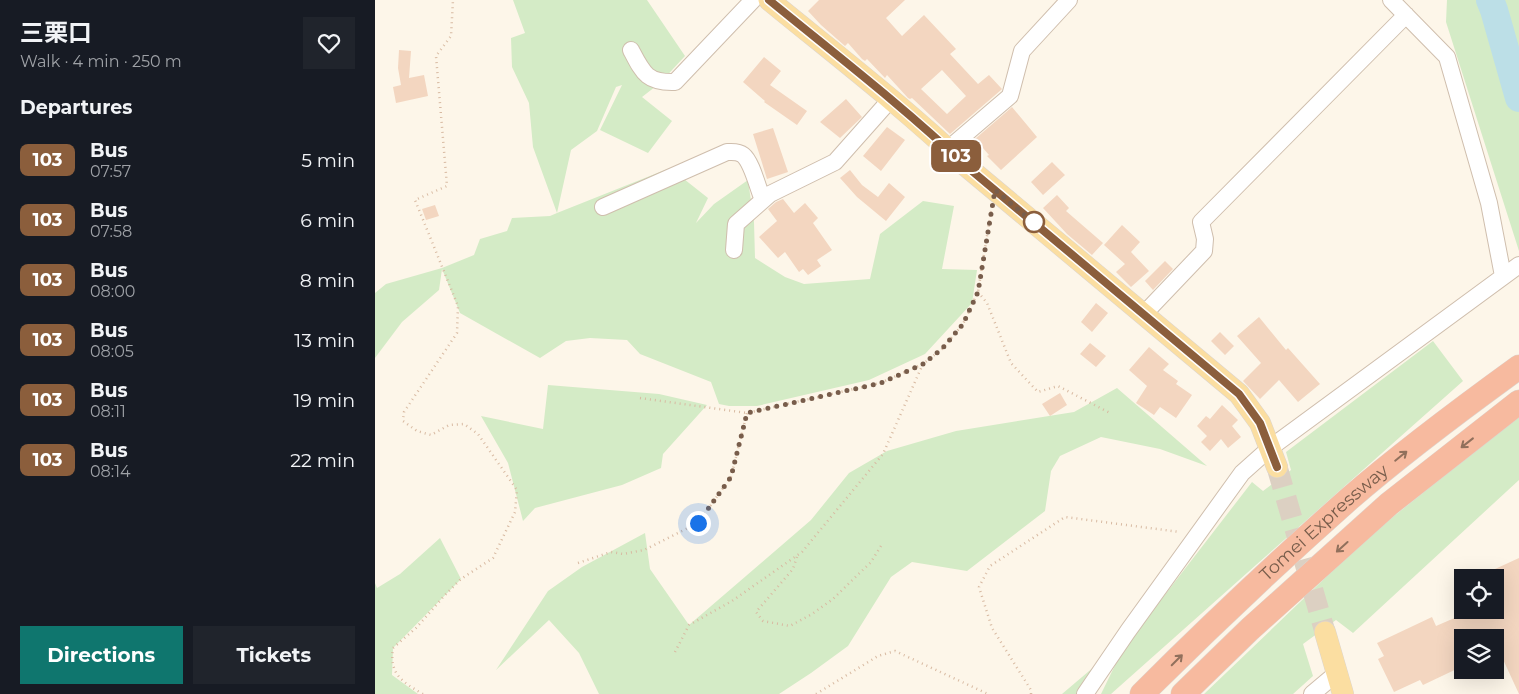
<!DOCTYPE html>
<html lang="en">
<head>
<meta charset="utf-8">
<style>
	body { margin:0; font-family:Montserrat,"Noto Sans JP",sans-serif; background:#20242c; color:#f1f3f6; height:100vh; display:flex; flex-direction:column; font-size:19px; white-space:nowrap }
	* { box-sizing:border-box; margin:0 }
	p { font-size:16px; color:#9ea1a6 }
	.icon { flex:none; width:28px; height:28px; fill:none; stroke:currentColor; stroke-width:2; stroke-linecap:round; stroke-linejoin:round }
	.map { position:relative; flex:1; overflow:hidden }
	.panel { display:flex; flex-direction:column; background:#171b24; width:375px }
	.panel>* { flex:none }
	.badge { padding:0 10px; border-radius:8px; font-size:18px; line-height:32px }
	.buttons { position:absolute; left:1079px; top:569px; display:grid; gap:10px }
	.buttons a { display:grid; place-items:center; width:50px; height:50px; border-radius:0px; background:#171b24; box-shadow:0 5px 20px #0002; font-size:25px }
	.you { position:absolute; width:25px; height:25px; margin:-12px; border:4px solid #fff; border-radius:50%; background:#1a73e8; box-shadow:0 0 0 8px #1a73e833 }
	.map>.badge { position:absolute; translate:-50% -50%; box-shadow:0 0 0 2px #fff }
	h2 { padding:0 20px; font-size:19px; line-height:45px }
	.round { display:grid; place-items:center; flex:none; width:52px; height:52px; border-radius:0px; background:#20242c }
	.head { display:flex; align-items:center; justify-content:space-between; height:85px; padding:0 20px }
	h1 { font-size:24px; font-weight:700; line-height:38px }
	.primary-button { display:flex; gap:10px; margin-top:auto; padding:10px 20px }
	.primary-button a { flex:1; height:58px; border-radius:0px; background:#0f766e; color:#fff; font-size:20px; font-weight:700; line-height:58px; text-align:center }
	.primary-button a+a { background:#20242c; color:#f1f3f6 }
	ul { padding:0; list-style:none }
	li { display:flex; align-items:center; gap:15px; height:60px; padding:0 20px }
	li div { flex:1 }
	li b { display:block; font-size:19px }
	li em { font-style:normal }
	li .badge { min-width:55px; font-weight:700; text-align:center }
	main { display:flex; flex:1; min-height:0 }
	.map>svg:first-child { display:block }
</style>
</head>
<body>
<main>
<section class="panel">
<div class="head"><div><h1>三栗口</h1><p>Walk · 4 min · 250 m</p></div><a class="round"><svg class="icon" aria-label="heart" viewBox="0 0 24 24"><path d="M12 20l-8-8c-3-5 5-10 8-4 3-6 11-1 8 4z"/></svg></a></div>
<h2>Departures</h2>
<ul>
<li><span class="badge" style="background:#8b5e3c;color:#fff">103</span><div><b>Bus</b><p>07:57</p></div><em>5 min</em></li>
<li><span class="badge" style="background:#8b5e3c;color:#fff">103</span><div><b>Bus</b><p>07:58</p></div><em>6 min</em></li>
<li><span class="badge" style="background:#8b5e3c;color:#fff">103</span><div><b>Bus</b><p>08:00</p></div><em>8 min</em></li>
<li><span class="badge" style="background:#8b5e3c;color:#fff">103</span><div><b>Bus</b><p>08:05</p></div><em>13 min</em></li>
<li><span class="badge" style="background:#8b5e3c;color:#fff">103</span><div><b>Bus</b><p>08:11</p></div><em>19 min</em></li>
<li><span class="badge" style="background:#8b5e3c;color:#fff">103</span><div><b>Bus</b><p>08:14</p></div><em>22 min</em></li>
</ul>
<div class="primary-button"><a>Directions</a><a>Tickets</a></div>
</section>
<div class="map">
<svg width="1144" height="694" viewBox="0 0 1144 694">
	<rect width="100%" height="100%" fill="#fdf6e9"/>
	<path fill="#d4ebc6" d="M138,0H272L310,56L285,83L267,97L297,121L273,153L225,130L247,85L241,87L222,131L196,150L182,213L295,168L333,198L321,223L339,204L373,180L379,222L380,258L410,277L429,284L495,279L505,234L548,201L579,206L567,269L602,270L597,303L550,354L494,380L382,406H354L344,404L336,382L265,354L252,340L215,338L191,341L165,358L85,313L67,269L64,290L27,322L0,358V293L11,284L67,268L99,255L105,239L132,231L137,218L175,216L182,213L158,147L154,103L137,67L136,38L150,33Z
		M1072,0H1144V251L1071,22Z
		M1058,341L1088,381L736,694H726L748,649L877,482L888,491L916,470L911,452Z
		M173,385L284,394L332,405L288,454L286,468L247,485L160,508L148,521L133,463L106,416L168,429Z
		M742,388L832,466L785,449L726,437L685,456L676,471L670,511L592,571L537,562L516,577L473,646L436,673L404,694H224L204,653L174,620L121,670L173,591L207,567L270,533L275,569L314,625L436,520L474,473L512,451L581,431L699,412Z
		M1144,416V480L978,633L961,620L928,644L938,676L918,694H829L994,536Z
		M65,538L86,579L18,648L17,675L43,694H0V583L2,588L25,574Z
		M720,666L703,694H687Z"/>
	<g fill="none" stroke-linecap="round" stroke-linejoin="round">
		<path stroke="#bcdfe7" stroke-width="28" d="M1115,0L1119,10L1144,98"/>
	</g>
	<path fill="#f3d6c0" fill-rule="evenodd" d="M444,0H530L511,18L527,36L549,15L581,49L575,54L603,84L614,75L627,89L626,90L575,134L537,98L535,99L533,98L512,75L510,78L492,59L490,61L487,59L473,43L470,46L446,25L433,11ZM567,70L591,96L572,114L546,89Z
		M24,50L36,51L34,78L49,75L53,96L21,103L18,87L26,85L23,68Z
		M389,57L406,71L395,85L432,111L422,125L389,102L390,101L368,82Z
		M471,99L487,117L465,138L445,122Z
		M637,107L662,137L626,170L612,156L614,155L600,139Z
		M512,127L530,140L506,171L488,156Z
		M398,128L413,172L392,179L378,134Z
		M677,162L690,175L668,195L656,182Z
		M475,170L487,185L503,197L514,183L530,197L511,221L482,197L465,178Z
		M682,195L694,208L691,211L728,243L717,255L692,234L668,208Z
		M408,199L419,213L430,203L443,218L438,223L457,250L442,260L446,266L433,275L428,269L424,272L410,252L403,258L384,237L402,221L393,209L401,202Z
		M60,205L64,216L51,220L47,209Z
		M747,225L765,242L756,252L774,271L756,287L741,272L750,264L729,245Z
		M790,261L798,269L778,290L770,281Z
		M721,303L733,313L717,332L706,322Z
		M884,317L911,350L913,348L945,384L923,402L904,380L885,399L868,381L886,363L862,336Z
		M845,332L859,346L850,355L836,341Z
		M715,343L731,356L721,367L705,354Z
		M774,347L794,364L788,370L803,381L801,384L817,395L801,418L785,407L779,415L761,403L772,386L754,370Z
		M685,393L692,405L675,416L667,404Z
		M847,405L863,420L857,426L866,437L853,448L846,439L835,451L826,442L832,436L822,426L831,416L835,419Z
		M1144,558V694L1120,642V638H1088V666L1048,685L1045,680L1019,692L1003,659L1009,656L1002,643L1057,617L1061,626L1098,610H1120V569Z"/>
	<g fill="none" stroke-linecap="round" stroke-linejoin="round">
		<path stroke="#dcd0c2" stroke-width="21" stroke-dasharray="21 11" stroke-linecap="butt" d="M902,467L950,632"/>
		<g stroke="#cfbead" stroke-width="18">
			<path id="minor" d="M1016,0L1072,57L1114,203L1128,276
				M256,50C268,73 272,83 300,82L378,0
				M573,149L635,96L647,51L694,0
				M228,207L352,152C357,152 363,151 368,155C377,162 383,189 388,200
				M359,250L361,224L395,194L460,162L515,100
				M768,315L829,251L830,239L826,222L1031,15
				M710,694L753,631L867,473L895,448L1144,265
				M937,694L962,673"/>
		</g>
		<g stroke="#dcd5d0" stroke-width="22">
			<path id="major" d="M394,0C460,54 529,107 591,166L864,394L885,423L902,467
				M950,632L968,694"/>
		</g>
		<g stroke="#dcd5d0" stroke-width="25">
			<g id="highway">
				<path id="s1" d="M767,694C834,627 903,562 974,499C1028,452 1086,409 1144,367"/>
				<path d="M808,694L875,629L1014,504L1144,402"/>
			</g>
		</g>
		<path stroke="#d8baa2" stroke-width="2.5" stroke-dasharray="1 4" stroke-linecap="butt" d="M603,292L612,303L636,363L663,392L683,386L735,413
			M265,398L372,413L505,383L548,364L567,349L588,324L603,292L616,211
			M422,557L418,569L381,612L388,621L415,626L437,614L458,599L496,562L506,546
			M203,563L236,552L248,554L269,550L323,523L356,477L372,413
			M300,652L314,625L357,601L427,552L508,454L547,366
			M48,694C27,682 14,674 18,648L41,628L70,595L86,579L118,558L140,512L142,490L103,434L89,424L74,425L56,435L42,431L28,421L29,412L82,333L83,306L40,200L72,186L61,56L76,36L78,0
			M441,694L503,656L520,651L613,694
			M656,694V690L617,628L604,587L615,566L690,517L805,532"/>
		<use href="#minor" stroke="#fff" stroke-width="16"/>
		<use href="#major" stroke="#fbdea1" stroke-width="21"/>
		<use href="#highway" stroke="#f7ba9f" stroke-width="24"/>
	</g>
	<defs><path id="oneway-shaft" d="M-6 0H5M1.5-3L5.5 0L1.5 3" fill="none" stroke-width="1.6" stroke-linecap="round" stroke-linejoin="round" transform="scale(1.25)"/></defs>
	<g stroke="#91705c">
		<use href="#oneway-shaft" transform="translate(1092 443) rotate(142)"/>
		<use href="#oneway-shaft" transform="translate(1026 456) rotate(-39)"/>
		<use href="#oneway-shaft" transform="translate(967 547) rotate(138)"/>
		<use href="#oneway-shaft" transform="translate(802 660) rotate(-45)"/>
	</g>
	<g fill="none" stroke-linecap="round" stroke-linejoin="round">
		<g stroke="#fff" stroke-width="11">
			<path id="line" d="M394,0C460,54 529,107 591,166L864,394L885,423L902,467"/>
		</g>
		<use href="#line" stroke="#8b5e3c" stroke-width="8"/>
		<path stroke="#785d4b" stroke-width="5" stroke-dasharray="0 9" d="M323,523L356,477L372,413L506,383L548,364L567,349L588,324L603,292L620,190L664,227L659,222"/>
	</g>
	<circle fill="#fff" stroke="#8b5e3c" stroke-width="2.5" cx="659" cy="222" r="10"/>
	<g text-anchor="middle" stroke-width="4" stroke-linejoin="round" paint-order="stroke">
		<g font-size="18" fill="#785d4b" stroke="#fffaf0">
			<text dy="6" stroke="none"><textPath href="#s1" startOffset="250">Tomei Expressway</textPath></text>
		</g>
	</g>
</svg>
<div class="buttons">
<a><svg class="icon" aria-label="locate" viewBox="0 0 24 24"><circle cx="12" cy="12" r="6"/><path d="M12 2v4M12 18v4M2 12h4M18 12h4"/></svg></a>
<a><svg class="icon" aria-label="layers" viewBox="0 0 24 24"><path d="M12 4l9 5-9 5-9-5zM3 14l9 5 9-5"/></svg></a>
</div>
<div class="you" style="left:323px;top:523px"></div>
<b class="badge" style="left:581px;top:156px;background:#8b5e3c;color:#fff">103</b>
</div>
</main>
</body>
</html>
